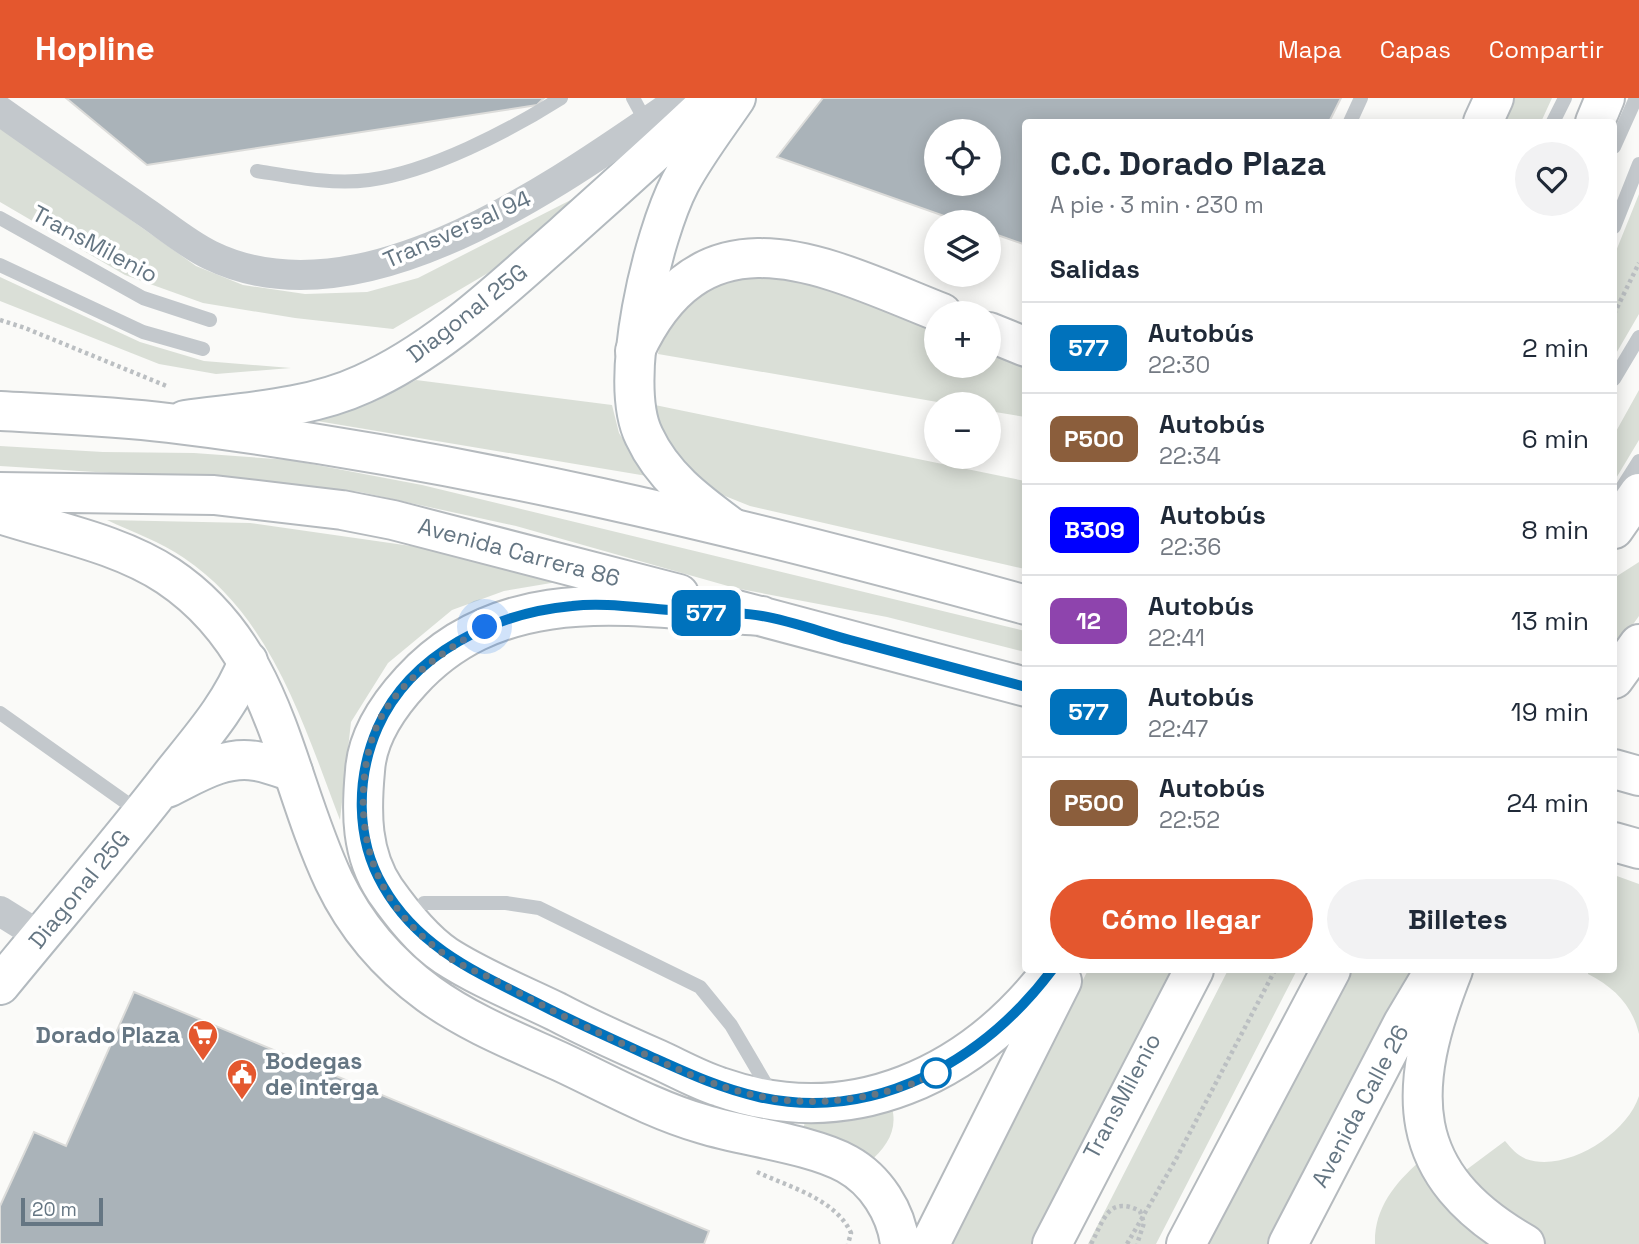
<!DOCTYPE html>
<html lang="es">
<head>
<meta charset="utf-8">
<style>
	body { margin:0; font-family:"Space Grotesk",sans-serif; background:#f2f2f3; color:#1f2937; height:100vh; display:flex; flex-direction:column; font-size:26px; white-space:nowrap }
	* { box-sizing:border-box; margin:0 }
	p { font-size:23px; color:#747a83 }
	.icon { flex:none; width:38px; height:38px; fill:none; stroke:currentColor; stroke-width:2; stroke-linecap:round; stroke-linejoin:round }
	.map { position:relative; flex:1; overflow:hidden }
	.drawer { position:absolute; left:1022px; top:21px; width:595px; height:854px; display:flex; flex-direction:column; background:#fff; border-radius:7px; box-shadow:0 4px 18px #0003 }
	.drawer>* { flex:none }
	.badge { padding:0 14px; border-radius:10px; font-size:24px; line-height:46px }
	.controls { position:absolute; left:924px; top:21px; display:grid; gap:14px }
	.controls a { display:grid; place-items:center; width:77px; height:77px; border-radius:50%; background:#fff; box-shadow:0 4px 18px #0003; font-size:35px }
	.scale { position:absolute; left:21px; bottom:18px; width:82px; box-sizing:border-box; padding-left:7px; border:4px solid #657683; border-top:0; font-size:19px; line-height:24px; white-space:nowrap; color:#657683; -webkit-text-stroke:5px #fff; paint-order:stroke }
	.you { position:absolute; width:35px; height:35px; margin:-18px; border:5px solid #fff; border-radius:50%; background:#1a73e8; box-shadow:0 0 0 10px #1a73e833 }
	.map>.badge { position:absolute; translate:-50% -50%; box-shadow:0 0 0 4px #fff }
	h2 { padding:0 28px; font-size:26px; line-height:63px }
	.round { display:grid; place-items:center; flex:none; width:74px; height:74px; border-radius:37px; background:#f2f2f3 }
	.summary { display:flex; align-items:center; justify-content:space-between; height:119px; padding:0 28px }
	h1 { font-size:33px; font-weight:700; line-height:52px }
	.action { display:flex; gap:14px; margin-top:auto; padding:14px 28px }
	.action a { flex:1; height:80px; border-radius:42px; background:#e4572e; color:#fff; font-size:28px; font-weight:700; line-height:80px; text-align:center }
	.action a+a { background:#f2f2f3; color:#1f2937 }
	ul { padding:0; list-style:none }
	li { display:flex; align-items:center; gap:21px; height:91px; padding:0 28px; border-top:2px solid #e0e1e3 }
	li div { flex:1 }
	li b { display:block; font-size:26px }
	li em { font-style:normal }
	li .badge { min-width:77px; font-weight:700; text-align:center }
	header { display:flex; align-items:center; gap:42px; box-sizing:border-box; height:98px; padding:0 35px; background:#e4572e; color:#fff }
	header strong { font-size:33px }
	nav { display:flex; gap:38px; margin-inline-start:auto; font-size:24px }
	.map>svg:first-child { display:block }
</style>
</head>
<body>
<header>
<strong>Hopline</strong>
<nav><a>Mapa</a><a>Capas</a><a>Compartir</a></nav>
</header>
<div class="map">
<svg width="1639" height="1146" viewBox="0 0 1639 1146">
	<rect width="100%" height="100%" fill="#fafaf8"/>
	<path fill="#dadfd7" d="M1509,0H1552L1541,24H1499Z
		M0,29L196,168L243,187L305,196L367,194L418,180L602,86L488,175L393,231L295,220L203,205L125,177L0,104Z
		M1639,96V216L1614,259V158Z
		M777,173L936,226V268H989V248L1025,264V319L989,313V306H949L658,256L662,235L671,217L711,186Z
		M0,179L140,244L204,263L291,270L216,276L159,266L0,203Z
		M416,282L612,307L619,335L647,378L317,323L378,302Z
		M1639,292V342L1615,382L1614,337Z
		M650,306L1025,383V471L750,408L710,392L669,356Z
		M0,348L103,354L194,355L290,362L422,387L1025,533V554L887,519L735,490L516,428L360,394L213,377L127,376L0,368Z
		M107,422L250,425L439,452L563,483L504,493L452,512L388,565L351,624L340,722C304,628 272,519 184,460C161,444 132,434 107,422Z
		M1639,464V518L1614,553V480Z
		M1614,777L1639,786V936C1632,907 1615,890 1588,876V872H1614Z
		M1088,872H1180L1039,1146H949Z
		M1228,872H1297L1156,1146H1088Z
		M1348,872H1420L1274,1146H1207Z
		M1639,998V1146H1544L1458,1078L1505,1043C1511,1050 1517,1057 1526,1061C1566,1075 1627,1036 1639,998Z
		M892,1010C898,1032 886,1050 869,1064L802,1034L806,1021Z
		M1420,1063C1437,1099 1457,1122 1488,1146H1375C1374,1111 1394,1086 1420,1063Z"/>
	<path fill="#aab3b9" stroke="#dcdcda" stroke-width="2" fill-rule="evenodd" d="M66,0H544L537,7L147,67Z
		M823,0H1341L1329,24H1026V147L989,134V124H961L777,59ZM936,33H989V86H936Z
		M134,894L709,1133L704,1146H0V1108L34,1034L66,1048Z"/>
	<g fill="none" stroke-linecap="round" stroke-linejoin="round">
		<g stroke="#b3babf" stroke-width="42">
			<path id="secondary" d="M185,322C244,314 309,311 363,286C439,252 501,191 563,137C613,92 664,47 713,0
				M731,429C696,403 663,379 644,338C617,284 653,137 680,85C696,55 717,28 736,0
				M167,690C194,677 224,657 256,663C268,665 281,670 293,674
				M0,887C58,816 118,747 174,674C202,639 232,605 248,563"/>
		</g>
		<g stroke="#b5babe" stroke-width="42">
			<path id="primary" d="M1483,24L1494,0
				M1595,24L1605,0
				M989,234L1026,249
				M635,253C705,102 828,170 942,215
				M0,313C56,316 113,318 169,325C459,360 744,429 1026,507
				M0,394L214,397L342,412L393,422L679,496
				M0,416C56,434 120,446 168,478C277,551 283,675 334,783C356,829 388,866 429,896C469,925 517,944 561,964C608,986 654,1012 703,1026C745,1039 811,1046 847,1066C876,1082 896,1114 900,1146
				M1614,431L1639,395
				M737,512L1026,589
				M762,518C638,510 505,480 411,583C388,608 367,638 365,673C361,715 361,756 385,792C402,816 422,842 446,858C480,880 520,896 557,914C589,931 623,946 657,961C677,970 698,982 720,989C851,1035 972,977 1052,872
				M1614,581L1639,546
				M1614,671L1639,678
				M1614,744L1639,751
				M1453,872C1406,991 1402,1076 1525,1146
				M930,1146L1062,883
				M1052,1146L1194,872
				M1186,1146L1331,872
				M1288,1146L1403,925L1434,873"/>
		</g>
		<path stroke="#bbbfc2" stroke-width="4.5" stroke-dasharray="3.5 3.5" stroke-linecap="butt" d="M1614,216L1639,165
			M0,222L25,230L169,289
			M757,1074C789,1089 836,1101 851,1135L848,1146
			M1127,1146L1175,1063L1275,872"/>
		<path stroke="#c3c8cc" stroke-width="14" d="M633,0L646,24
			M1350,24L1361,0
			M1553,24L1565,0
			M1614,49L1636,0
			M257,73C294,79 333,87 369,82C430,74 509,33 561,0
			M0,120L143,200L210,222
			M1614,129L1639,66
			M0,167L143,234L203,251
			M1614,281L1639,239
			M1620,393L1639,363
			M0,615L141,715
			M424,805H506L539,810L700,889L731,927L771,995"/>
		<path stroke="#c3c8cc" stroke-width="30" d="M0,13C48,47 96,80 144,113C165,127 187,146 210,157C361,231 561,83 682,0
			M0,813L40,838"/>
		<use href="#secondary" stroke="#fff" stroke-width="38"/>
		<use href="#primary" stroke="#fff" stroke-width="38"/>
		<path stroke="#bbbfc2" stroke-width="4.5" stroke-dasharray="3.5 3.5" stroke-linecap="butt" d="M1091,1146C1104,1122 1108,1097 1140,1113L1144,1125L1137,1146"/>
	</g>
	<g fill="none" stroke-linecap="round" stroke-linejoin="round">
		<g stroke="#fff" stroke-width="16">
			<path id="line" d="M1026,589C967,573 908,558 850,542C821,534 791,523 762,518C732,513 701,514 671,512C639,510 604,504 572,508C495,515 411,555 378,629C356,679 355,740 383,788C421,855 488,879 553,913C583,928 613,941 643,955C681,972 718,990 759,999C876,1025 984,962 1052,872"/>
		</g>
		<use href="#line" stroke="#0072bc" stroke-width="10"/>
		<path stroke="#657683" stroke-width="7" stroke-dasharray="0 12.6" d="M485,529C449,550 413,573 388,608C373,629 366,658 364,683C358,756 384,812 444,856C457,866 475,873 491,880C525,898 559,917 595,933C686,974 756,1018 861,999C887,994 912,988 936,975"/>
	</g>
	<defs>
		<g id="supermarket-pin" transform="scale(1.575)"><path d="M0 17L-7.5 6A9.5 9.5 0 1 1 7.5 6Z" fill="#e4572e" stroke="#fff"/><path d="M-6-5.5h2.5l.6 2H6L4.5 2H-2.5L-4.4-4H-6ZM-1.5 3.2a1.3 1.3 0 1 0 .1 0ZM3 3.2a1.3 1.3 0 1 0 .1 0Z" fill="#fff"/></g>
		<g id="civic-pin" transform="scale(1.575)"><path d="M0 17L-7.5 6A9.5 9.5 0 1 1 7.5 6Z" fill="#e4572e" stroke="#fff"/><path d="M-.6-6.5H3V-4.5H.6V-3L4-1V1h2V6H-6V1h2V-1L-.6-3ZM-1.2 2.5V6h2.4V2.5Z" fill="#fff"/></g>
	</defs>
	<g fill-rule="evenodd">
		<use href="#supermarket-pin" x="203" y="937"/>
		<use href="#civic-pin" x="242" y="976"/>
	</g>
	<circle fill="#fff" stroke="#0072bc" stroke-width="3.5" cx="936" cy="975" r="14"/>
	<g text-anchor="middle" stroke-width="7" stroke-linejoin="round" paint-order="stroke">
		<g font-size="23" fill="#657683" stroke="#fff">
			<text transform="translate(457 131) rotate(-24)" y="8">Transversal 94</text>
			<text transform="translate(95 146) rotate(28)" y="8">TransMilenio</text>
			<text transform="translate(467 215) rotate(-38)" y="8">Diagonal 25G</text>
			<text transform="translate(519 454) rotate(15)" y="8">Avenida Carrera 86</text>
			<text transform="translate(79 791) rotate(-51)" y="8">Diagonal 25G</text>
			<text transform="translate(1122 998) rotate(-62)" y="8">TransMilenio</text>
			<text transform="translate(1360 1008) rotate(-62)" y="8">Avenida Calle 26</text>
		</g>
		<g font-size="23" font-weight="bold" fill="#657683" stroke="#fff" text-anchor="end">
			<text x="180" y="945">Dorado Plaza</text>
			<text x="265" y="971" text-anchor="start">Bodegas<tspan x="265" dy="26">de interga</tspan></text>
		</g>
	</g>
</svg>
<div class="controls">
<a><svg class="icon" aria-label="locate" viewBox="0 0 24 24"><circle cx="12" cy="12" r="6"/><path d="M12 2v4M12 18v4M2 12h4M18 12h4"/></svg></a>
<a><svg class="icon" aria-label="layers" viewBox="0 0 24 24"><path d="M12 4l9 5-9 5-9-5zM3 14l9 5 9-5"/></svg></a>
<a>+</a>
<a>−</a>
</div>
<div class="scale">20 m</div>
<div class="you" style="left:485px;top:529px"></div>
<b class="badge" style="left:706px;top:515px;background:#0072bc;color:#fff">577</b>
<section class="drawer">
<div class="summary"><div><h1>C.C. Dorado Plaza</h1><p>A pie · 3 min · 230 m</p></div><a class="round"><svg class="icon" aria-label="heart" viewBox="0 0 24 24"><path d="M12 20l-8-8c-3-5 5-10 8-4 3-6 11-1 8 4z"/></svg></a></div>
<h2>Salidas</h2>
<ul>
<li><span class="badge" style="background:#0072bc;color:#fff">577</span><div><b>Autobús</b><p>22:30</p></div><em>2 min</em></li>
<li><span class="badge" style="background:#8b5e3c;color:#fff">P500</span><div><b>Autobús</b><p>22:34</p></div><em>6 min</em></li>
<li><span class="badge" style="background:#00f;color:#fff">B309</span><div><b>Autobús</b><p>22:36</p></div><em>8 min</em></li>
<li><span class="badge" style="background:#8e44ad;color:#fff">12</span><div><b>Autobús</b><p>22:41</p></div><em>13 min</em></li>
<li><span class="badge" style="background:#0072bc;color:#fff">577</span><div><b>Autobús</b><p>22:47</p></div><em>19 min</em></li>
<li><span class="badge" style="background:#8b5e3c;color:#fff">P500</span><div><b>Autobús</b><p>22:52</p></div><em>24 min</em></li>
</ul>
<div class="action"><a>Cómo llegar</a><a>Billetes</a></div>
</section>
</div>
</body>
</html>
